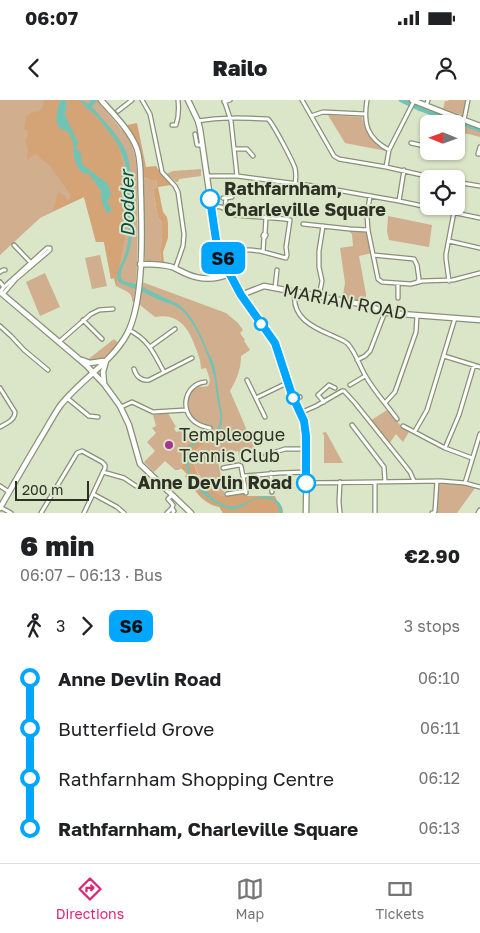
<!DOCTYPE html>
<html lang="en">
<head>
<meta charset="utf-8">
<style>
	body { margin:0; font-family:"Golos Text",sans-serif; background:#f2f2f2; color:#202124; height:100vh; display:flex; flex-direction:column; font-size:19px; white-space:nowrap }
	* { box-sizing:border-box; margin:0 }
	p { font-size:16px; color:#757577 }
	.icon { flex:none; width:28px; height:28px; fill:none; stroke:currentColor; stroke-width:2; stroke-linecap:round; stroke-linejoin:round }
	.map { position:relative; height:413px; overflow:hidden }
	.details { display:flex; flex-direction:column; background:#fff; flex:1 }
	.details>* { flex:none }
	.badge { padding:0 10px; border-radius:8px; font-size:18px; line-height:32px }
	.needle { width:32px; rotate:271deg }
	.fabs { position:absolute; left:420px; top:15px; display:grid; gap:10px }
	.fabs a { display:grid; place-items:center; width:45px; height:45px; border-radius:8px; background:#fff; box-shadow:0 1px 4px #0004; font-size:25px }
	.scale { position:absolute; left:15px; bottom:12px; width:74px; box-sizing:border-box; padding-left:5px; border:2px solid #2c3025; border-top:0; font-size:14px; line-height:18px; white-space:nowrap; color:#2c3025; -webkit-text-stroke:4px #dbe5c8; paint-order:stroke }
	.map>.badge { position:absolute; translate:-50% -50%; box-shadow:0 0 0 2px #fff }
	.legs { display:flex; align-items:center; gap:8px; height:55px; padding:0 20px; font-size:16px }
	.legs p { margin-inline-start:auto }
	.summary { display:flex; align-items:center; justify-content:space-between; height:85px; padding:0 20px }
	h1 { font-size:28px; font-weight:800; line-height:38px }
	ul { padding:0 20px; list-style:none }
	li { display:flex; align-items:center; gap:18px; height:50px; font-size:19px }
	li i { display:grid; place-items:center; width:8px; height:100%; margin:0 6px; background:currentColor }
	li i::after { content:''; width:12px; height:12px; margin:-6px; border:4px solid; border-radius:50%; background:#fff }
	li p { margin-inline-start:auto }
	li:first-child i { background:linear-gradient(#0000 50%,currentColor 0) }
	li:last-child i { background:linear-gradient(currentColor 50%,#0000 0) }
	.status { display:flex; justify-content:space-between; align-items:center; height:35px; padding:0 25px; background:#fff; direction:ltr }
	.status svg { height:14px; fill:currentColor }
	header { display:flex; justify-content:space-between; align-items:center; height:65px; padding:0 20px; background:#fff; font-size:22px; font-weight:800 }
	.tabs { display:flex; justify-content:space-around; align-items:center; height:70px; border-top:1px solid #e0e0e0; background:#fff; font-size:14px; color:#757577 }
	.tabs a { display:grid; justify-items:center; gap:2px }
	.tabs .current { color:#db2777 }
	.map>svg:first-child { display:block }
</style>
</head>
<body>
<div class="status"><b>06:07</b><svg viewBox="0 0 49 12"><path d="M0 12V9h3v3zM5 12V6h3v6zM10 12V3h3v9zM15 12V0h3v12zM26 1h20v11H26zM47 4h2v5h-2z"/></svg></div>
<header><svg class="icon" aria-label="back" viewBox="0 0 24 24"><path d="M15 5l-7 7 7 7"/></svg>Railo<svg class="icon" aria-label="person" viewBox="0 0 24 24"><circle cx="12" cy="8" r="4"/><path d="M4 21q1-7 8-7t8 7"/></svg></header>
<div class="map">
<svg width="480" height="413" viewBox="0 0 480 413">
	<rect width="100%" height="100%" fill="#dbe5c8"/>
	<path fill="#d0ae8e" d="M0,0H97L121,29C129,35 133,47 135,56C138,70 137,84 137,98C138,133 138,168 134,202L132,201C133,192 123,190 116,186L114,178L111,179L104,142H96L84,97L40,118L0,155Z
		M401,0H412L423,7L480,28V37L469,34L459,33L456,30V24H446L436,22L438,17Z
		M449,0H467L463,15L443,9L445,1H448Z
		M328,15L362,17C364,27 368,37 376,43C380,46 383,48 386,51L345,43Z
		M201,69V76L179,79L178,82H176L166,74L173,71Z
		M142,76L150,80H156L157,87L153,89L158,118L162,122V139L160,149L161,163L147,162L145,160L144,150Z
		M388,116L432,125L429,147L389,140L387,131Z
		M346,129L367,131L372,153L359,156L366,194V205L342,201L345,183L340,148L353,146L352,134Z
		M100,155L107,186L92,189L85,158Z
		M45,173L60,207L40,216L26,182Z
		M142,182L226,213L238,223L243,230L240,233L245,240L244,241L250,250L241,256C241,269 237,279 230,291L255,349L242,351L244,362H240L238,351L219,354L217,356L225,397C218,396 213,391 209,386C199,376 186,361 200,347C202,345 206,342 210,340L209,334L211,328C188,321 177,303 197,286L203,287L208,286C212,281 208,274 206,268L201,269C201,261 198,254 195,246C188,227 178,213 155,217L140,205L139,204Z
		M114,239L119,244L101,261H86Z
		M387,310L400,325L409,332L403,342L396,334L389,344L370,321Z
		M165,313H168L176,327L174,328L176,332L183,330L192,342L186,348L182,357C184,364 183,371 175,370L165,361L154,372L144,362L155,351L147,342L156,333L152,328L156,326L153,315Z
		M326,332L343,363H324V335L322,333Z
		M441,382L463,385L475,388L457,413H436L438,385Z"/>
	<path fill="#d4a477" d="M44,0H79L99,20L118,44L124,66L126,129L116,186L114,178L111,179L104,142H96L84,97L53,111L58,92L66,96V99L67,100L70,99V94L49,65L35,54L27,60V55L28,50L25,41L28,35L27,30L24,29L26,17L31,13L40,11L43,6Z
		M137,23L146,67L156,66L162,75L171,85L158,87L163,112L167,117L168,123V138L163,152L164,163H161L160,149L162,139V122L158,118L153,89L157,87L156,80H150L142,76L139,48L136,41L127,25Z
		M209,334L210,340C205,343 200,346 197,350C186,368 207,387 221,396L244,393L245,396H275C277,403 283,404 283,413H223L219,407C203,404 194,390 185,376L187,374L181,368C184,363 182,362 182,357C181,346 200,336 209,334Z"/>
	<path fill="#71c3b4" d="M60,0H64L67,3L65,15L78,42L76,48L81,53L82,64L108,84L111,95L107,102L111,107V112L107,113C103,106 100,98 101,91L89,74L83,73C73,64 74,56 73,43C72,40 70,35 68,32C68,32 61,29 60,28C53,21 58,8 60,0Z
		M79,0C87,0 95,10 100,16C110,27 122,40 127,54C133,73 130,99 129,119C133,131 132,144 128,155C125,163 120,169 121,178L123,181L136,184L178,204C194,216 201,235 208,252C211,257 214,263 215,269C217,278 217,287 219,296C220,307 225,318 220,329C211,348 187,331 189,365C190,380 193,377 202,387C209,395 218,404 229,406C246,409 260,388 276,400C281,403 282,407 282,413H279C279,400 270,397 258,399C248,401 241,411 230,409C216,406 197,391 191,379C188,374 186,367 186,361C185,332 213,343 219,325C222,317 219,307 217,299C216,291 216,284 214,276C210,258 195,220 180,209C172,203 163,202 155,198C144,192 132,188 120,183L117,179C117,172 120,166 123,160C127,150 131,134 128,123L126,74L125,63L119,47L115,40L98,18Z"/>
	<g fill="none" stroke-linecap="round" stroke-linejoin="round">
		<path stroke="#71c3b4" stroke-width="4.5" d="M401,0L420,9L480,30
			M88,7L95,0"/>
		<g stroke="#889177" stroke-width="5.5">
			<path id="street" d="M142,0L150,14L162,72L175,86L178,92L184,134L183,146L175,169
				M224,0L231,21L237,76
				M302,0L334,56L339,59L386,67L440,79
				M367,0C363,24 367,38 389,50
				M224,2L230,0
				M426,6L428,0
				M118,11L132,0
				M445,13L442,22L446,24
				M311,16L323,12L365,14
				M464,20L468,0
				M198,21C221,17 245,18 268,19C274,25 292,60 295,68C296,73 296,79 295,84
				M434,24L436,22H442
				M172,25H176C179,16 179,9 178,0
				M456,30C460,34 459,39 456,44
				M195,34L197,45H202
				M423,39L429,31
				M411,43L429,47
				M480,47L478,54H480
				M235,49H247L253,56
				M441,51L449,53L452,51
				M386,67L389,50L414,1
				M207,76H237L314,86L399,101L480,118
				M456,82L480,86
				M370,96L367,115L368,130L378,179L382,182L411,184L422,181L453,180L480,173
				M223,98L232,97
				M399,101L404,70
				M211,106L221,107L235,115L285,119L290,120L286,147L287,155L286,158L260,151L250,150H237
				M225,109L226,98
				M303,124L350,129L368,130
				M264,134L266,135L265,137L263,136Z
				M265,134L266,117
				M449,141L480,148
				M14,145L31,163
				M263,152L264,137
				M373,155L414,159L417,165L419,179L418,181
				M0,172L3,170H5
				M449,181L446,159V154L454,112
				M0,182L4,187
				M398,184V198
				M275,188L277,170
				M0,192L4,187L47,148H50V150L16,179L3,194
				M295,192C291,217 312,227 331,235C337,238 344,240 348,244C356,253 359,265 365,275C373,290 387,305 397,319
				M319,196L322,181L319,167V151L323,126
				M83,220L102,239
				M0,226L11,236L24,250L48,270
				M129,230C149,240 154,254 164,272
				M59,242L91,214L99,210L113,209
				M150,247L175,229
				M444,256L480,267
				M357,260L365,256L370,251L385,212
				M134,269C136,276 141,281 149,280L192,258
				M247,280L265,317
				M205,282C185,284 179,310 195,322C199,325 204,327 210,328
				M350,285L365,276
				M0,288L15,312C15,320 7,323 0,327
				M67,298L89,316L98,317
				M256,298L287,283
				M294,301L300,297
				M324,302L318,295L319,294L329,285L335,288
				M385,303L395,292L416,232L417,215
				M121,307L132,302L153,312L186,310
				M300,313L316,306L342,291H344L355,303L403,363L410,372L414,381
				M352,325L384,367L385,382
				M403,326L445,348L472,358
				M415,331L427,310L455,218
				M445,348L459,315L474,265
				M266,355L285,349H307
				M223,368L239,365L241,366L246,393
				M103,372L124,378L136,386
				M271,373L272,392
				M244,376L279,373L307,372
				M340,382L339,402L340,413
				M375,382V413
				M306,383L441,381L465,383L480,387
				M465,383L480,334
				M0,386L9,392
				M93,394L117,407L124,413
				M227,394L246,391
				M0,407L11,413
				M172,408L174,411L173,412
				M41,413L77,353L82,351L102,362L105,365V368L84,413
				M167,413L172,408L173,405L168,399L172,395
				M432,413H434L435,411L437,381"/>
		</g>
		<g stroke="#889177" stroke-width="7">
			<path id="secondary" d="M188,0L198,21L200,29L214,125L220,151L229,174L241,195L275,243L292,295L303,321L306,336L307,349L306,413
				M412,0L445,13L480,26
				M140,164C150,164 162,164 172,167C177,169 182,172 187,174C200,180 216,180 229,174
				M0,192L86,265L104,284L120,306L129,325L140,364L191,413
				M241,195L264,186L366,205L388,213L480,220
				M82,260L90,263L103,261
				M104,283L103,272L106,261
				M0,408C13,385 27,361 40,339C47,328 53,316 60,306C80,280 112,262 127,234C144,202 142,135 141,98C140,82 142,64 137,49C130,30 114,15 101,0
				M479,413L480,411"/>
		</g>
		<use href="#street" stroke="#fff" stroke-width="3"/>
		<use href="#secondary" stroke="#fff" stroke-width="4.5"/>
	</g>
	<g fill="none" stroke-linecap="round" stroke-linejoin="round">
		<g stroke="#fff" stroke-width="11">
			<path id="line-1" d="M210,99L216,140L225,165L241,195L275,243L292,295L304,321L306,336V383"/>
		</g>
		<use href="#line-1" stroke="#00a6ff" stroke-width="8"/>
	</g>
	<g fill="#fff" stroke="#00a6ff" stroke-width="2.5">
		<circle cx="210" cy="99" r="9"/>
		<circle cx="261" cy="224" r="6"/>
		<circle cx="293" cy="298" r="6"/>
		<circle cx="306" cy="383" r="9"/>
	</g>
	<circle fill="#a5338f" stroke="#dbe5c8" stroke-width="2" cx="169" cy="345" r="5"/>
	<g text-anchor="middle" stroke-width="4" stroke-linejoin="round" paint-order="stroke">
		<g font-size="18" font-weight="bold" fill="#2c3025" stroke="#dbe5c8" text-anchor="start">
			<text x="224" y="95">Rathfarnham,<tspan x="224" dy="21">Charleville Square</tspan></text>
			<text x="292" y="389" text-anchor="end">Anne Devlin Road</text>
		</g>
		<g font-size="18" fill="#2c3025" stroke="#dbe5c8">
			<text transform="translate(345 202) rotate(11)" y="6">MARIAN ROAD</text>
		</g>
		<g font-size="18" fill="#2c3025" stroke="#dbe5c8" text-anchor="start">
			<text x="179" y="341">Templeogue<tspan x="179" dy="21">Tennis Club</tspan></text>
		</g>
		<g font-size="19" font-style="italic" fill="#044f46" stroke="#dbe5c8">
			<text transform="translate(127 104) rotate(-91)" y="7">Dodder</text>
		</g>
	</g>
</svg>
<div class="fabs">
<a><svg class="needle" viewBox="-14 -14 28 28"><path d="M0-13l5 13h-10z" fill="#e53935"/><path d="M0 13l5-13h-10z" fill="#757577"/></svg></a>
<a><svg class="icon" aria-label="locate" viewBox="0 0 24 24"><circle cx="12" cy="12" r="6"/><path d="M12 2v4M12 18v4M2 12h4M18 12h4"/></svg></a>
</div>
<div class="scale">200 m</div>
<b class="badge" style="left:223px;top:158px;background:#00a6ff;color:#111">S6</b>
</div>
<section class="details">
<div class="summary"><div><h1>6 min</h1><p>06:07 – 06:13 · Bus</p></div><b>€2.90</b></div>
<div class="legs"><svg class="icon" aria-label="walk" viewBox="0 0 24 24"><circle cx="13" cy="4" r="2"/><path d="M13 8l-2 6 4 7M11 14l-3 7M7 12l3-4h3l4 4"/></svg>3<svg class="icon" aria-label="forward" viewBox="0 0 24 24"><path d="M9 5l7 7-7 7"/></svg><b class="badge" style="background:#00a6ff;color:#111">S6</b><p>3 stops</p></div>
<ul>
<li><i style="color:#00a6ff"></i><b>Anne Devlin Road</b><p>06:10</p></li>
<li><i style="color:#00a6ff"></i><span>Butterfield Grove</span><p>06:11</p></li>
<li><i style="color:#00a6ff"></i><span>Rathfarnham Shopping Centre</span><p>06:12</p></li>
<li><i style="color:#00a6ff"></i><b>Rathfarnham, Charleville Square</b><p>06:13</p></li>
</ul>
</section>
<nav class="tabs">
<a class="current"><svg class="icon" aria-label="directions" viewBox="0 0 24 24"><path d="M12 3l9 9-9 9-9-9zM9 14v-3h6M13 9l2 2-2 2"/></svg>Directions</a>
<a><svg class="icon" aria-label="map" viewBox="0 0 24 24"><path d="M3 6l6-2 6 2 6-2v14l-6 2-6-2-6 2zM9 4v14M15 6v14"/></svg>Map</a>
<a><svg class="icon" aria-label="tickets" viewBox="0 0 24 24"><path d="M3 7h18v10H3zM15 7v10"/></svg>Tickets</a>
</nav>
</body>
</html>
